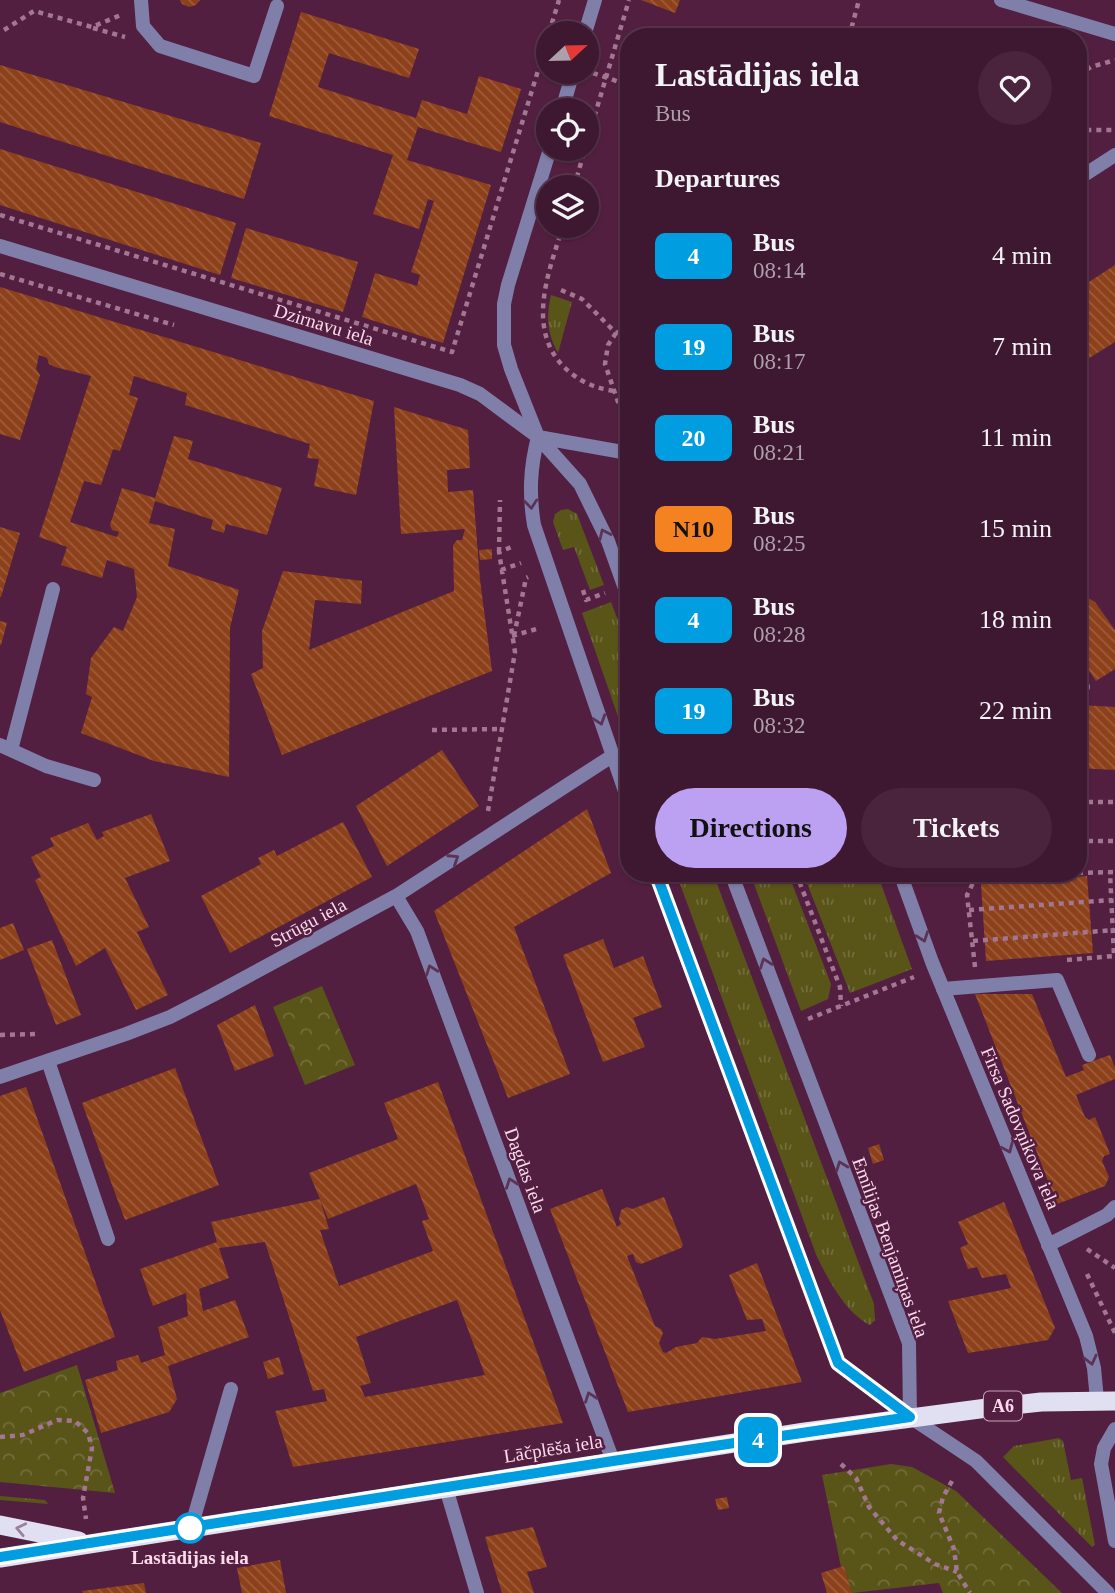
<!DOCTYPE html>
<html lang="en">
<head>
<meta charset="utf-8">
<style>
	body { margin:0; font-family:Georgia,serif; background:#49243c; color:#f1f3f6; height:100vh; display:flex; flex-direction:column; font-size:26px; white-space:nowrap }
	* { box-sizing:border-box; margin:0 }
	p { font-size:23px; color:#ad9fab }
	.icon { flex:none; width:38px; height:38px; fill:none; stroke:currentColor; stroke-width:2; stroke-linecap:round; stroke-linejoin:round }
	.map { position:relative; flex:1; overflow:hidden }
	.drawer { position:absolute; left:620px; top:28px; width:467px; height:854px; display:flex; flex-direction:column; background:#3e1730; border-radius:28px; box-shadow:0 2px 5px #0004,0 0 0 2px #57364c }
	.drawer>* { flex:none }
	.badge { padding:0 14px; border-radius:10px; font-size:24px; line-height:46px }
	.needle { width:46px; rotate:68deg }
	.fabs { position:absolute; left:536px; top:21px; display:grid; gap:14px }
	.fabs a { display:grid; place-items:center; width:63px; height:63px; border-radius:50%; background:#3e1730; box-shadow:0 2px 5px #0004,0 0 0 2px #57364c; font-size:35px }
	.map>.badge { position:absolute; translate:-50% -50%; box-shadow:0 0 0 4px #fff }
	h2 { padding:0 35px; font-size:26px; line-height:63px }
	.round { display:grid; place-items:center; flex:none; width:74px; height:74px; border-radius:37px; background:#49243c }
	.overview { display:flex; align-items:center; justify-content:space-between; height:119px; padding:0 35px }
	h1 { font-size:33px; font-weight:600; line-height:52px }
	.cta { display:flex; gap:14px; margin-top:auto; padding:14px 35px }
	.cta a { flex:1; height:80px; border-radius:42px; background:#bca0f2; color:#111; font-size:28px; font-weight:600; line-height:80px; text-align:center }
	.cta a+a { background:#49243c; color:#f1f3f6 }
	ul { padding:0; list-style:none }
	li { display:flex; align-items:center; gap:21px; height:91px; padding:0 35px }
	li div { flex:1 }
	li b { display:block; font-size:26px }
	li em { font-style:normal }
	li .badge { min-width:77px; font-weight:700; text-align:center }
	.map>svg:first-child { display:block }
</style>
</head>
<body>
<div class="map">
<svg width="1115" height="1593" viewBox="0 0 1115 1593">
	<defs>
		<pattern id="grass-tufts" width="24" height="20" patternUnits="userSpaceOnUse" patternTransform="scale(1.75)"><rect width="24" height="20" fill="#595519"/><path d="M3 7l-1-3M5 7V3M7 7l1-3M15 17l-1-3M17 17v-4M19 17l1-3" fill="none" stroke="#726d3b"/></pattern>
		<pattern id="park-crowns" width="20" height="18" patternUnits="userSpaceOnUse" patternTransform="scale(1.75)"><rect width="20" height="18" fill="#595519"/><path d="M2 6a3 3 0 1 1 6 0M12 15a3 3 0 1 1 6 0" fill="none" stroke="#726d3b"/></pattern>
		<pattern id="building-back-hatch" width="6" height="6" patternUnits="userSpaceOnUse" patternTransform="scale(1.75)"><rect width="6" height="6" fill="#8d411a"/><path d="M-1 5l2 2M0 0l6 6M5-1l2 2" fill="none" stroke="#9e5c3b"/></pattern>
	</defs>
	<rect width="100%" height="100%" fill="#531f40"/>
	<path fill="url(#grass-tufts)" d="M551,295L572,302L558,353C547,333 546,317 551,295Z
		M568,509L577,514L604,585L590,590L574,547L563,550L553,522L555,514L561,510Z
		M611,602L628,647V745L582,613Z
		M676,873H713L874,1304L875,1320L870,1325C846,1313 829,1281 817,1257Z
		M750,873H788L831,984L828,999L801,1011Z
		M803,873H877L912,969L850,993Z
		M1059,1438L1063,1441L1071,1480L1082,1478L1095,1545L1092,1547L1003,1457L1014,1446Z
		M0,1496L45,1500L48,1504L0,1500Z"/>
	<path fill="url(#park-crowns)" d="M322,986L355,1065L305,1085L273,1007Z
		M77,1365L115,1493L0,1482V1393Z
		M891,1464L912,1467L956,1491L1062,1593H943L939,1583L852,1593L844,1566L841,1567L822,1475Z"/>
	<path fill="url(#building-back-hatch)" fill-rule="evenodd" d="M180,0H200L196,5L189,7L182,4Z
		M641,0H680L675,13Z
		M301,12L419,49L409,78L329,53L318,87L416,118L422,100L467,114L479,76L521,89L501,152L418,127L407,160L491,185L443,343L362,317L375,273L417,286L420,275L411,272L434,201L428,199L419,229L373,214L393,155L269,116Z
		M0,65L261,143L244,199L0,122Z
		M0,149L236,223L220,275L0,205Z
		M246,228L358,262L343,312L231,278Z
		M1115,265V342L1078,365V289Z
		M0,287L374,401L356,495L314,486L319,459L307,458L310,444L185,405L187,393L134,376L129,395L138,398L120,451L113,449L101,485L84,481L70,522L117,537L119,532L112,530L110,525L122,488L155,498L174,436L193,441L188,459L282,488L267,535L226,524L224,533L211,529L213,520L155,501L149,523L175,529L168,566L239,590L230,628L229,777L154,761L81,733L92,697L86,694L91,658L114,627L123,631L137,597L134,569L107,560L102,578L61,565L67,547L39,537L91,376L55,367L49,364L47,358L39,355L36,369L40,375L20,440L0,434Z
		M394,407L468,430L470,468L447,470L448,492L473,490L480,580L492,671L282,755L251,674L263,668L262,631L283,571L362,581L361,604L315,600L309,650L454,591L453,545L457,540H462L465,529L401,534Z
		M0,527L20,533L1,597H0Z
		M492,549V559L480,560L479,550Z
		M1078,592L1095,602L1115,630V669L1096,681L1078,654Z
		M0,621L7,623L1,645H0Z
		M1078,705L1115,707V770L1078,768Z
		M442,750L479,806L387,866L356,806Z
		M587,809L611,873L514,927L570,1074L508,1098L434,911Z
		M151,814L170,861L125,878L149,927L137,932L168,995L136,1010L105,948L76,966L35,880L41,877L31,857L54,846L50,838L88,823L97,840L104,836L102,832Z
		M343,822L372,877L230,953L201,896L261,864L258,858L274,850L277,856Z
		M1087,876L1093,953L986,961L981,884Z
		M13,923L24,950L0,960V928Z
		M603,939L614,968L643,956L662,1007L633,1018L645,1047L603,1062L563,955Z
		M52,940L81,1015L56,1025L27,949Z
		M975,994H1032L1066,1077L1084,1070L1082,1065L1110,1055L1115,1068V1079L1076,1095L1085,1117L1089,1120L1095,1117L1110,1154L1104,1156L1102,1161L1109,1177L1105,1186L1057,1204Z
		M255,1005L274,1056L235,1071L217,1025Z
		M175,1068L219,1185L125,1220L82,1103Z
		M438,1082L563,1423L293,1467L275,1411L327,1401L324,1389L313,1391L265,1242L219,1248L229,1278L199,1289L203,1311L235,1300L249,1337L168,1366L177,1399L169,1412L101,1433L85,1380L118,1370L116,1361L138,1355L141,1363L165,1355L158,1327L188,1316L186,1293L153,1306L140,1269L217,1242L211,1222L320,1199L309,1173L398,1139L384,1103ZM416,1184L429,1219L422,1221L433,1251L339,1286L320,1230L329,1229L320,1199L328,1219ZM457,1300L485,1375L365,1397L360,1386L371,1383L356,1337Z
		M26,1087L115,1337L24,1372L0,1310V1096Z
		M879,1144L884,1160L873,1164L868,1148Z
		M602,1189L617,1227L621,1224L619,1219L621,1210L627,1207L632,1209L664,1197L683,1245L681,1248L641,1264L636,1262L633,1254L627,1256L655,1326L661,1329L663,1333L659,1343L663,1352L666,1353L676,1347L697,1343L702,1337L715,1339L766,1331L762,1319L747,1320L729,1275L757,1263L802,1382L628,1412L550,1209Z
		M1004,1202L1055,1328L1048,1340L968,1353L948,1301L1011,1288L1006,1274L982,1278L977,1267L968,1269L960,1248L968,1244L958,1222Z
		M279,1357L284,1374L268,1379L263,1362Z
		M727,1497L729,1508L718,1510L715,1499Z
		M533,1527L547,1567L527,1572L534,1593H502L485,1537Z
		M280,1560L286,1593H242L237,1568Z
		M844,1566L852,1593H827L821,1573Z
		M144,1583L146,1593H83L82,1591Z"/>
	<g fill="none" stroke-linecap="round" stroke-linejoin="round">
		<path stroke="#a37791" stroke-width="4.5" stroke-dasharray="5 5" stroke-linecap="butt" d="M93,28L125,37
			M4,30L34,11L92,27L121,15
			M549,33L559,0
			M849,37L859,0
			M593,73L628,85
			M1078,75L1091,67L1115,60
			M1078,136L1088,130H1115
			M586,145L629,0
			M574,187L585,149
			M0,215L452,352L548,38
			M563,226C549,271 525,329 565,368C583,385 603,391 628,392
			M0,274L174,325
			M561,290L582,299L616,333L628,328
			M616,333L608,345L605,364L628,431
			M499,552L500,500
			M501,570L521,563
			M583,590L586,600L605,593
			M512,636L540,628
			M514,636L526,578L528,577
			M432,730L502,729
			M1078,802H1115
			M488,811L515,652L499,552L514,546
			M1078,841H1115
			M796,873L840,987L841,1006
			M1034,873H1065
			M1078,873L1115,872
			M969,910L1112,900
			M973,941L1114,930
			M1067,960L1114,956L1110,872
			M975,967L967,895L978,873
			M808,1019L914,977
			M0,1035L38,1034
			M1087,1249L1115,1268
			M1087,1274L1115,1333
			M0,1437L23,1435L57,1420L75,1421L88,1433L92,1448L83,1498L86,1519
			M841,1464L856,1478L869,1507L897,1540L935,1564L957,1572
			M952,1481L943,1497L939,1513L954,1549L957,1572L970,1593"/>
		<path stroke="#7f7faa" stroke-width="14" d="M141,0L143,26L160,46L254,76L277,6
			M1078,685L1083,687
			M0,745L46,766L94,780
			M11,750L53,589
			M943,989L1057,980L1089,1055
			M48,1061L108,1239
			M1048,1245L1107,1215L1115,1207
			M191,1528L231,1389"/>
		<path stroke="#7f7faa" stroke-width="14" d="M1001,0L1115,34
			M0,246L460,385L480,394L538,437
			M900,873L932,962L1086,1336L1094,1368L1097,1400
			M396,896L417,931L613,1461
			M0,1077L126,1034L170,1017L211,996L396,896L612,756
			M446,1488L477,1593"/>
		<path stroke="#7f7faa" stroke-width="14" d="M585,33L595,0
			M562,110L573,72
			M550,149L508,285L504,304V345L511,369L538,437L580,484L608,541L628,597
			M1078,179L1115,155
			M538,437C530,468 529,494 534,525L628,800
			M538,437L628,453
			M655,873L838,1363L910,1417L976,1461L1108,1593
			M731,873L909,1343L910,1417
			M1115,1429L1104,1448L1101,1464L1115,1541"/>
		<path stroke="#e0e0f2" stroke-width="19" d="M0,1525L79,1541
			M0,1558L805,1432L987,1408L1041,1402L1115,1401"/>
	</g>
	<defs><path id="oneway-chevron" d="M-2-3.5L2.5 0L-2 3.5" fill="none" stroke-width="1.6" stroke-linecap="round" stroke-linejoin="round" transform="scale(1.75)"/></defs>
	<g stroke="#5c3255">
		<use href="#oneway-chevron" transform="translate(531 504) rotate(84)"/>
		<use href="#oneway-chevron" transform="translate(604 534) rotate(-115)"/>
		<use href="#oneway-chevron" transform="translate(600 720) rotate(72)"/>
		<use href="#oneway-chevron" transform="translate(454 859) rotate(-33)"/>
		<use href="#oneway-chevron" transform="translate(923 937) rotate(70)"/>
		<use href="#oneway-chevron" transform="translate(765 963) rotate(-110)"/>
		<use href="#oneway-chevron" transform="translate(431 970) rotate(-110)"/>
		<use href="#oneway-chevron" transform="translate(1008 1148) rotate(67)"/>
		<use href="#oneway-chevron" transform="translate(841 1166) rotate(-111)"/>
		<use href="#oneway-chevron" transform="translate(511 1183) rotate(-110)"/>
		<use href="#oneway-chevron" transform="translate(1091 1360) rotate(76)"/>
		<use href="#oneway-chevron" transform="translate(590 1397) rotate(-110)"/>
	</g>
	<use stroke="#9a8099" href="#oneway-chevron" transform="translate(21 1529) rotate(-168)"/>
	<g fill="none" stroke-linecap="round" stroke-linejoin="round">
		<g stroke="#fff" stroke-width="16">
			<path id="line" d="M0,1557L613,1461L910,1417L838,1363L656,873"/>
		</g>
		<use href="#line" stroke="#009de0" stroke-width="10"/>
	</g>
	<circle fill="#fff" stroke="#009de0" stroke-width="3.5" cx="190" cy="1528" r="14"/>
	<g text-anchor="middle" stroke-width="5" stroke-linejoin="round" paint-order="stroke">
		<rect fill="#531f40" stroke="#c9a2b8" stroke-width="2" x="984" y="1391.5" width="38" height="29" rx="5"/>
		<g font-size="18" font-weight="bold" fill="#fcdaec">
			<text x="1003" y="1412">A6</text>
		</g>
		<g font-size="19" fill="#fcdaec" stroke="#531f40">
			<text transform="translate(324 324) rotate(17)" y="7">Dzirnavu iela</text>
			<text transform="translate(308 922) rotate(-28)" y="7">Strūgu iela</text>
			<text transform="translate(1021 1128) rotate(67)" y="7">Firsa Sadovņikova iela</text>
			<text transform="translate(526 1170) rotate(70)" y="7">Dagdas iela</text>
			<text transform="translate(891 1247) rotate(70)" y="7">Emīlijas Benjamiņas iela</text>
			<text transform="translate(553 1448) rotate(-9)" y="7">Lāčplēša iela</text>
		</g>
		<g font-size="19" font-weight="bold" fill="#fcdaec" stroke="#531f40">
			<text x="190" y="1564">Lastādijas iela</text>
		</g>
	</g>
</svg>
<div class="fabs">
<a><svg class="needle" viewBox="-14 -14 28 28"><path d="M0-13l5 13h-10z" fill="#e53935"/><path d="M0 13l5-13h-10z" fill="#ad9fab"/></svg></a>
<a><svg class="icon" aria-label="locate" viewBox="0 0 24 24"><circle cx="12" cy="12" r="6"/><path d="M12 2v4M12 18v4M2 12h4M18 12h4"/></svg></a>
<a><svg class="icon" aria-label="layers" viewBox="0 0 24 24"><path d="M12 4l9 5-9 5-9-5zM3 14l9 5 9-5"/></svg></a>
</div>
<b class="badge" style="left:758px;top:1440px;background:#009de0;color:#fff">4</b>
<section class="drawer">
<div class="overview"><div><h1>Lastādijas iela</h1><p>Bus</p></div><a class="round"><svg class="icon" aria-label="heart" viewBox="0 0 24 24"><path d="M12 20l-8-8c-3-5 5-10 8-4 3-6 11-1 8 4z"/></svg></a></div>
<h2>Departures</h2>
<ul>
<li><span class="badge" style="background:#009de0;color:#fff">4</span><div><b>Bus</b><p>08:14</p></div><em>4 min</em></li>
<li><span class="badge" style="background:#009de0;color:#fff">19</span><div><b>Bus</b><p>08:17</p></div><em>7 min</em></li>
<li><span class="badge" style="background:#009de0;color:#fff">20</span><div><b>Bus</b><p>08:21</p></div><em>11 min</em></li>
<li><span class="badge" style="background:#f58220;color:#111">N10</span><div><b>Bus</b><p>08:25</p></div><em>15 min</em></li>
<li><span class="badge" style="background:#009de0;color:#fff">4</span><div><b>Bus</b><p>08:28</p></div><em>18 min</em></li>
<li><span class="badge" style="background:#009de0;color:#fff">19</span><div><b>Bus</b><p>08:32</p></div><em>22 min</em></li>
</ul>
<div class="cta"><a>Directions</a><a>Tickets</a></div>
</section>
</div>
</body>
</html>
